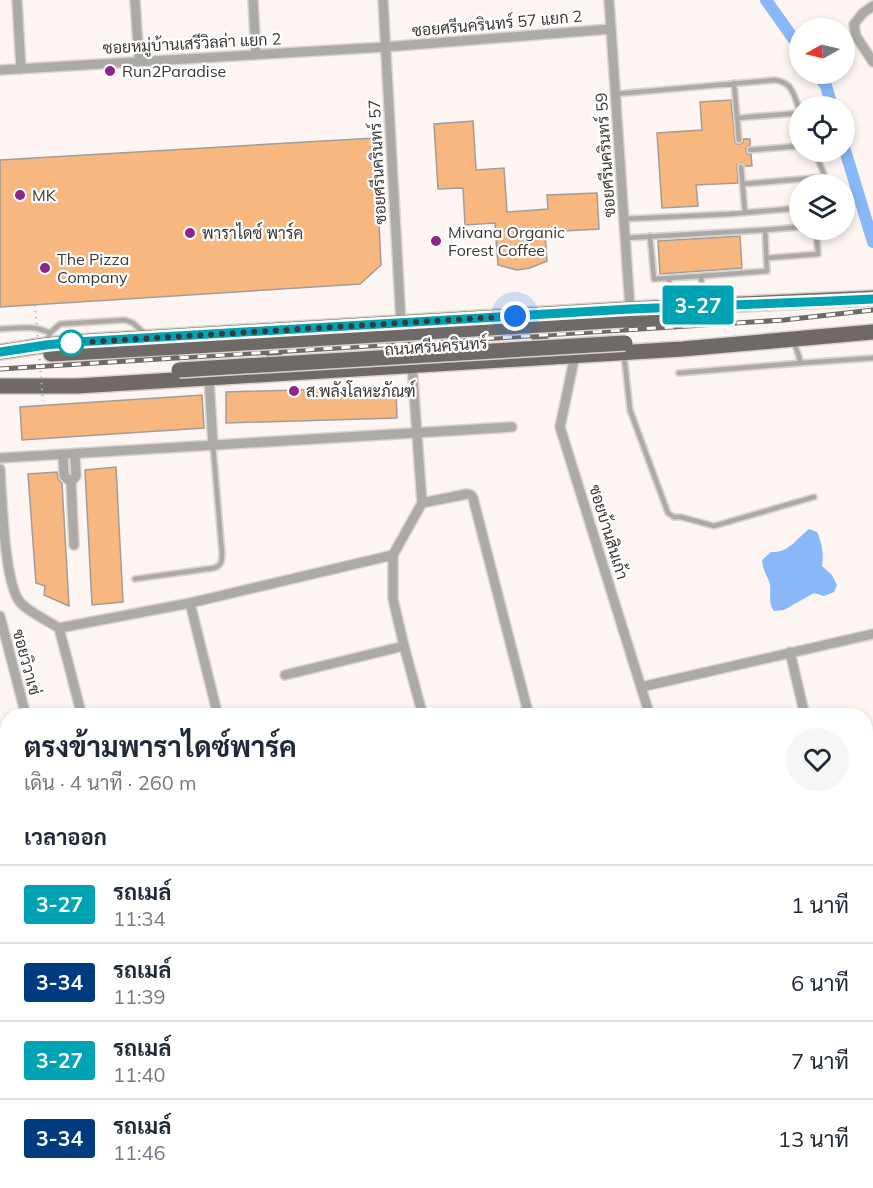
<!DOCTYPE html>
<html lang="th">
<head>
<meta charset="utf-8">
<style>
	body { margin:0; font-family:Mulish,Sarabun,sans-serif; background:#f6f6f7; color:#1f2937; height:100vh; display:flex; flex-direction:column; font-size:22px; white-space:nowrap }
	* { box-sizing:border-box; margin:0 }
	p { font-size:20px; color:#747a83 }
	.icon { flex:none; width:33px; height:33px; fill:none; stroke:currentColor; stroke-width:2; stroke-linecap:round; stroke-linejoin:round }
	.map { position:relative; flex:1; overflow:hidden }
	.drawer { position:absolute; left:0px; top:708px; width:873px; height:480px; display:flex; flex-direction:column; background:#fff; border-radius:24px 24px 0 0; box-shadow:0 3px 9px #0003 }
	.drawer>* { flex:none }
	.badge { padding:0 12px; border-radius:4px; font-size:21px; line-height:39px }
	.needle { width:39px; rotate:262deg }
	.buttons { position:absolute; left:789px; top:18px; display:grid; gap:12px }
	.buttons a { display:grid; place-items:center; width:66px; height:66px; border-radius:50%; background:#fff; box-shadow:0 3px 9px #0003; font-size:30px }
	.you { position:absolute; width:30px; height:30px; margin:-15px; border:4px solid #fff; border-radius:50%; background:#1a73e8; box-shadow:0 0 0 9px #1a73e833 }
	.map>.badge { position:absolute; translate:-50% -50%; box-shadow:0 0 0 3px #fff }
	h2 { padding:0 24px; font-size:22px; line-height:54px }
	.round { display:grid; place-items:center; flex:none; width:63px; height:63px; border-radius:32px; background:#f6f6f7 }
	.headline { display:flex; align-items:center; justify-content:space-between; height:102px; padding:0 24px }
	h1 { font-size:28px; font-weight:700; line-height:45px }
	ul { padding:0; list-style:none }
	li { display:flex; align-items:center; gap:18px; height:78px; padding:0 24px; border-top:2px solid #e0e1e3 }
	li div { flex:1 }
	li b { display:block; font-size:22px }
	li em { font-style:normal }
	li .badge { min-width:66px; font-weight:700; text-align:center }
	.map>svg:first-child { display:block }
</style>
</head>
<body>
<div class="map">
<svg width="873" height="1188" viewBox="0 0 873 1188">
	<rect width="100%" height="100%" fill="#fdf5f1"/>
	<path fill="#88b8f7" d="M809,529L817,532C822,544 824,553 822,566L832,575L837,585L834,592L824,596L814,593L784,610L774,611C768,603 771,594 770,585C769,577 763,573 762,560L771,552C789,553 796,539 809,529Z"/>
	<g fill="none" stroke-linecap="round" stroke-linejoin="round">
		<path stroke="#88b8f7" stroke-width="12" d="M766,0L800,48
			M817,74L826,86L832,106
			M844,147L873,242"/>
	</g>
	<path fill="#f7b77f" stroke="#a29c97" stroke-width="1.5" d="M731,100L735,141L737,144H740L743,142V139H750V145L746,148V151L748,154H751L752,166H745L741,163L737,165L738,183L696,185L698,206L662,208L657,133L702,130L700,102Z
		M473,121L476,170L504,168L507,212L548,209L547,195L597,193L599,229L545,232L547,261L530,268L517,270L498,265L495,223L465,225L463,188L438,189L434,124Z
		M375,138L381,265L360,284L0,307V160Z
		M740,236L742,268L660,274L658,241Z
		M396,387L397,418L226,423V392Z
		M202,395L204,428L22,440L20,407Z
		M116,467L123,602L92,605L85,470Z
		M57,472L58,479L62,483L69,606L44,595L45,586L36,583L28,474Z"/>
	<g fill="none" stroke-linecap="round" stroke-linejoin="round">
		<g stroke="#dad3d0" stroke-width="8">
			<path id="service" d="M734,83L739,140
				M615,94L775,80C794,83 793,95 800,111
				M737,118L800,113
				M750,150L800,146
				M815,152L828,184
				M741,167L745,213
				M743,184L825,177
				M624,219L730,214L800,208
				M765,230L800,227
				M650,236L654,279L669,278L671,305
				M626,238L765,230L767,271L701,276L703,302
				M767,258L818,254L816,230
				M669,278L701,276
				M0,329C17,328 34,325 50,333
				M47,342L50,333L60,324L125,320L133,323L144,333
				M794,342L801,363L873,358
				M624,355L630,410L668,513L674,517H681L714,526L814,497
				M679,373L801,363
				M135,579L214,568C222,565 222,561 222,553L213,446
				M6,956L8,955"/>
		</g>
		<g stroke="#dad3d0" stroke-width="12">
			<path id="minor" d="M17,0L21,69
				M135,0L139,61
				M253,0L256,55
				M383,0L401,323L412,366L422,503L393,555V599L404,646L423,716
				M609,0L630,309
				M873,6L863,13L854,24L856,36L873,62
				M0,70L385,47L611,29
				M575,355L560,427L650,716
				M209,378L213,446
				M63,455L64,476L71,482L74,545
				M0,458L512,427
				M0,469C2,497 4,583 20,602C27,611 48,621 59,628L190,603L393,555
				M71,482L76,476L75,454
				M422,503L467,494L471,495L473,498L529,716
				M190,603L218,716
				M0,616L26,716
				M59,628L82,716
				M790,652L805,716
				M285,675L404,646
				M641,687L873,634
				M866,983L873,1016
				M866,1160L873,1159
				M144,1180L146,1188
				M203,1180L205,1188
				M335,1180L337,1188
				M528,1180L530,1188
				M763,1180L765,1188"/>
		</g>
		<g stroke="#dad3d0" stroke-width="18">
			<path id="primary" d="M553,318C549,321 543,324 541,328C534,339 546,348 555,352
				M623,320L683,317
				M0,352L46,345L76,342L630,309L873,298
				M51,354L178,347
				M259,371C263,368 269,365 272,361C279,350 269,341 260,337
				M0,386H77L682,349L873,332"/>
		</g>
		<use href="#service" stroke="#acaaa7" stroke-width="4.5"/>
		<use href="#minor" stroke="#acaaa7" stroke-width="9"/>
		<use href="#primary" stroke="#6f6a67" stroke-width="15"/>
		<g stroke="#6d6967" stroke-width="5">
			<path id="rail" d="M0,369L784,320L873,310"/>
		</g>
		<use href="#rail" stroke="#fff" stroke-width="3" stroke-dasharray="9" stroke-linecap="butt"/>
		<g stroke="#dad3d0" stroke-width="18" stroke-linecap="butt">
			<path id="primary-bridge" d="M178,347L623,320
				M179,370L625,343"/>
		</g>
		<path stroke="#b8b2af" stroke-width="2" stroke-dasharray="1.5 4.5" stroke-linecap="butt" d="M35,305L43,401"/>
		<use href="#primary-bridge" stroke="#6f6a67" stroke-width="15"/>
	</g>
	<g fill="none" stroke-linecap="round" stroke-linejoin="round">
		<g stroke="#fff" stroke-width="14">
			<path id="line" d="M0,352L46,345L76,342L630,309L831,301L873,299"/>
		</g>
		<use href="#line" stroke="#00a3b4" stroke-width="9"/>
		<path stroke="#3c3938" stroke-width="6" stroke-dasharray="0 10.8" d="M71,343L515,316"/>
	</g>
	<g fill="#8e2489" stroke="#fff" stroke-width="2">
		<circle cx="110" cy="71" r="6"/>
		<circle cx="20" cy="195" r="6"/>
		<circle cx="190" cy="233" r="6"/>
		<circle cx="436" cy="241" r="6"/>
		<circle cx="45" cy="268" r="6"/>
		<circle cx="294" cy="391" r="6"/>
	</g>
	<circle fill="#fff" stroke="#00a3b4" stroke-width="3" cx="71" cy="343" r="12"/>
	<g text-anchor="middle" stroke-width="4.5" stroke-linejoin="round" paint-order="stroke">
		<g font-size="16" fill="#3c3938" stroke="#fff">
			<text transform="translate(497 23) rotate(-5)" y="6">ซอยศรีนครินทร์ 57 แยก 2</text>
			<text transform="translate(192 43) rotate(-3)" y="6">ซอยหมู่บ้านเสรีวิลล่า แยก 2</text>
			<text transform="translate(605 155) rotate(-94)" y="6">ซอยศรีนครินทร์ 59</text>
			<text transform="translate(377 162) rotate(-93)" y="6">ซอยศรีนครินทร์ 57</text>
			<text transform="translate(436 346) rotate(-4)" y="6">ถนนศรีนครินทร์</text>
			<text transform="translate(609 532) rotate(73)" y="6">ซอยบ้านสินเก้า</text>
			<text transform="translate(27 662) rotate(75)" y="6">ซอยวิวาเช่</text>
		</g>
		<g font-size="16" fill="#3c3938" stroke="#fff" text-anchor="start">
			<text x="122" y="77">Run2Paradise</text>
			<text x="32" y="201">MK</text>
			<text x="448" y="238">Mivana Organic<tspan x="448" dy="18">Forest Coffee</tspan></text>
			<text x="202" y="239">พาราไดซ์ พาร์ค</text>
			<text x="57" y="265">The Pizza<tspan x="57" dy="18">Company</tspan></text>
			<text x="306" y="397">ส.พลังโลหะภัณฑ์</text>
		</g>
	</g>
</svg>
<div class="buttons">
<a><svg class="needle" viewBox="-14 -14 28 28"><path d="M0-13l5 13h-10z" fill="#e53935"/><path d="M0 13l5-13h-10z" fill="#747a83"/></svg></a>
<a><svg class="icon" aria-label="locate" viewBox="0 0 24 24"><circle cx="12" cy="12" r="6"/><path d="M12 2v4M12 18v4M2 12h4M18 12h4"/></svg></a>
<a><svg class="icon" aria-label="layers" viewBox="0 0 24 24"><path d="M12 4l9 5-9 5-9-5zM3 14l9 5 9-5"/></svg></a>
</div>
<div class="you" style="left:515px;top:316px"></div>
<b class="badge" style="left:698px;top:305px;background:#00a3b4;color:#fff">3-27</b>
<section class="drawer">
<div class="headline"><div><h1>ตรงข้ามพาราไดซ์พาร์ค</h1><p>เดิน · 4 นาที · 260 m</p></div><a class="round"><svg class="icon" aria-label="heart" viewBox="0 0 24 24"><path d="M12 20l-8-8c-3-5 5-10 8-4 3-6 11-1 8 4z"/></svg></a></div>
<h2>เวลาออก</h2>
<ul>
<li><span class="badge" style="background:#00a3b4;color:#fff">3-27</span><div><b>รถเมล์</b><p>11:34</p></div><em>1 นาที</em></li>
<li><span class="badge" style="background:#003b80;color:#fff">3-34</span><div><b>รถเมล์</b><p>11:39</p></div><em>6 นาที</em></li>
<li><span class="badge" style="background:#00a3b4;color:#fff">3-27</span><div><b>รถเมล์</b><p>11:40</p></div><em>7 นาที</em></li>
<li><span class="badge" style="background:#003b80;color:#fff">3-34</span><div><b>รถเมล์</b><p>11:46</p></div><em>13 นาที</em></li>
</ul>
</section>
</div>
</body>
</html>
